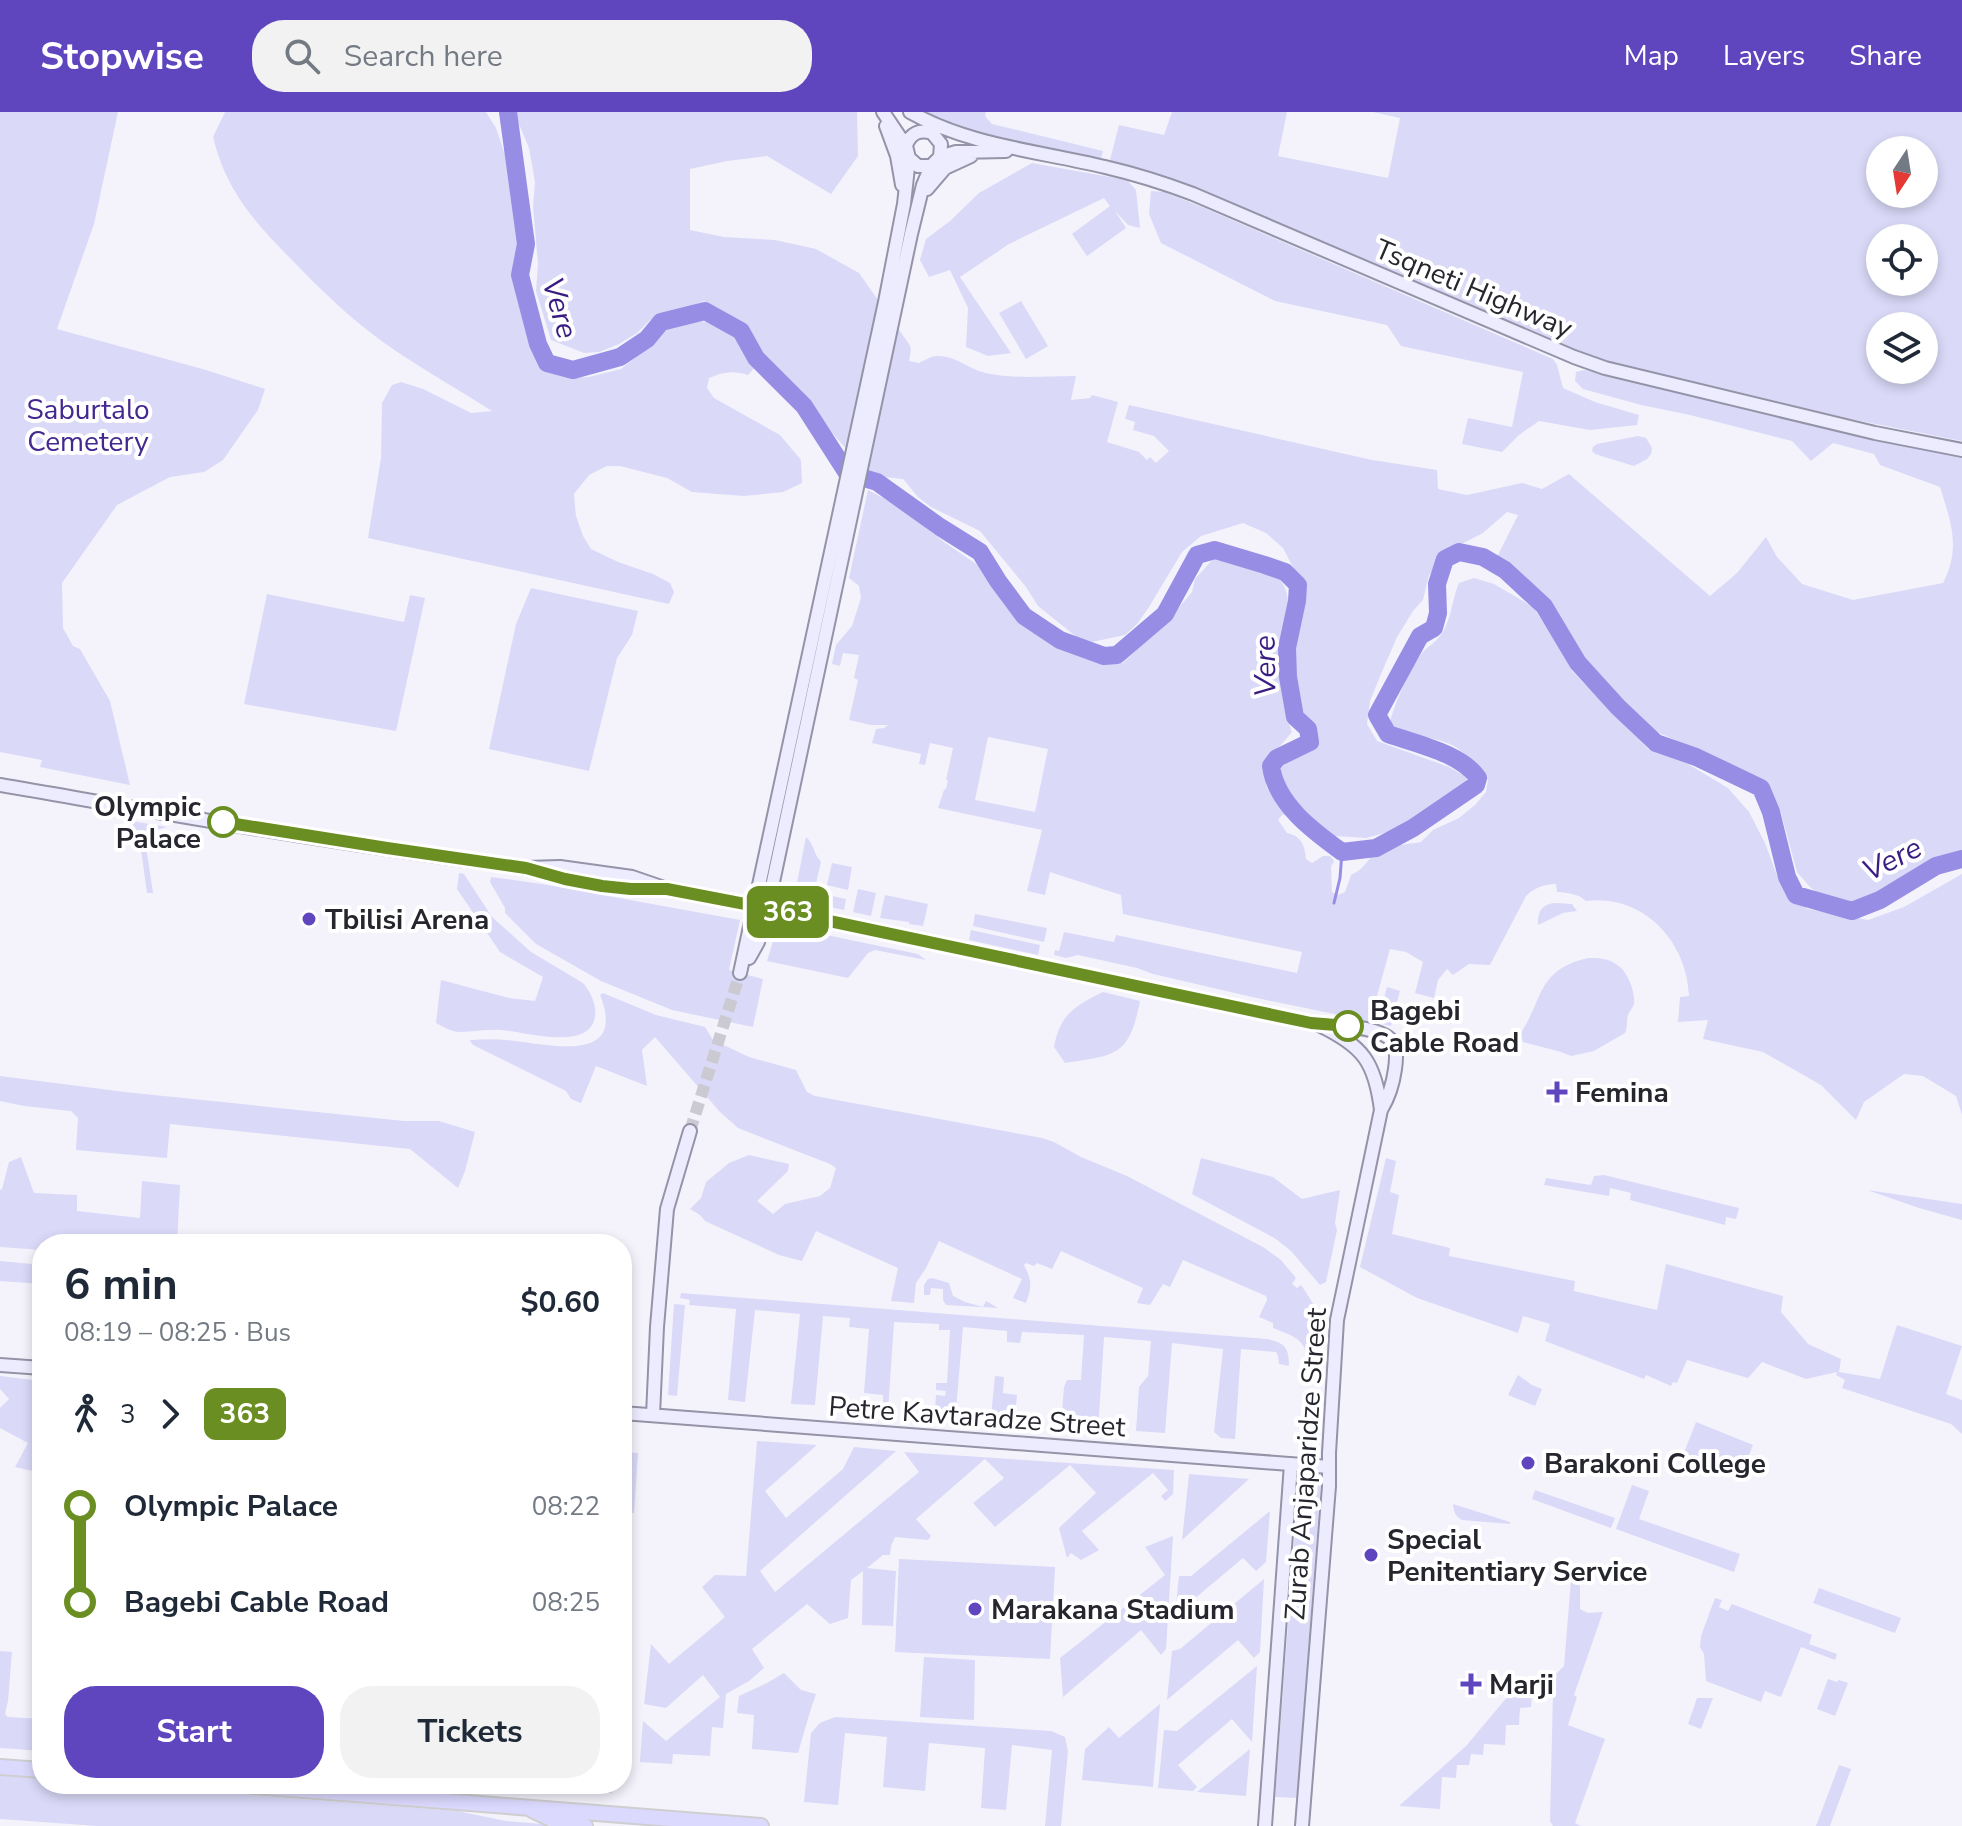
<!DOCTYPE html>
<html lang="en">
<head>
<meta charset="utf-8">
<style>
	body { margin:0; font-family:"Nunito Sans",sans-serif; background:#f2f2f3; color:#1f2937; height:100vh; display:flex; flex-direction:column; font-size:30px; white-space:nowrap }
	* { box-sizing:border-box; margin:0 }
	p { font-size:26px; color:#747a83 }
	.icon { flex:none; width:44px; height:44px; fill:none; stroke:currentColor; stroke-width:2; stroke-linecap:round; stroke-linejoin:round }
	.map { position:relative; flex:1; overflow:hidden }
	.panel { position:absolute; left:32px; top:1122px; width:600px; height:560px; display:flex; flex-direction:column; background:#fff; border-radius:32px; box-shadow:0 4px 12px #0003 }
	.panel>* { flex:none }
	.badge { padding:0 16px; border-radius:12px; font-size:28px; line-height:52px }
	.needle { width:52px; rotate:192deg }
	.controls { position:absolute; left:1866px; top:24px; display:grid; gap:16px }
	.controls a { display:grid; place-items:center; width:72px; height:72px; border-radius:50%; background:#fff; box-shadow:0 4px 12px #0003; font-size:40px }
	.map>.badge { position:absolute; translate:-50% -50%; box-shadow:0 0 0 4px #fff }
	.legs { display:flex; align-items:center; gap:12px; height:88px; padding:0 32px; font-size:26px }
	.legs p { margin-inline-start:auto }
	.overview { display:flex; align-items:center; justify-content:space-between; height:136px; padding:0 32px }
	h1 { font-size:44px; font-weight:700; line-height:60px }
	.action { display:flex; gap:16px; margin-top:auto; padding:16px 32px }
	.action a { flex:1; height:92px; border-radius:32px; background:#6046be; color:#fff; font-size:32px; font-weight:700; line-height:92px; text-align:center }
	.action a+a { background:#f2f2f3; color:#1f2937 }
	ul { padding:0 32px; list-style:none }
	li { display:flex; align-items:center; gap:28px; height:96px; font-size:30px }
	li i { display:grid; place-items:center; width:12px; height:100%; margin:0 10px; background:currentColor }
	li i::after { content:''; width:20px; height:20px; margin:-10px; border:6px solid; border-radius:50%; background:#fff }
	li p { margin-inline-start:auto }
	li:first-child i { background:linear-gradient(#0000 50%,currentColor 0) }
	li:last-child i { background:linear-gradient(currentColor 50%,#0000 0) }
	header { display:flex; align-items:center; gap:48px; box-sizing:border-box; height:112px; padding:0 40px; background:#6046be; color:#fff }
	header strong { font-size:38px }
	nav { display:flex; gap:44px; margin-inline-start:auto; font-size:28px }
	.search { width:560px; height:72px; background:#f2f2f3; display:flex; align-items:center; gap:20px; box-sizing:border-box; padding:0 28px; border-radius:32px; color:#747a83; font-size:30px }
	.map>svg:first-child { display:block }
</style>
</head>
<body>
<header>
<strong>Stopwise</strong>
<div class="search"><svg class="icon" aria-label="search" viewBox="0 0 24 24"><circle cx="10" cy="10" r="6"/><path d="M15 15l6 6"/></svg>Search here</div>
<nav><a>Map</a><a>Layers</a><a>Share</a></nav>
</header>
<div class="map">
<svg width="1962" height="1714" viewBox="0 0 1962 1714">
	<rect width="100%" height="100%" fill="#f4f3fc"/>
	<path fill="#dad9f8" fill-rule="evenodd" d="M0,0H118L94,112L57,217L206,258L265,277L258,298L223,348L204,360L170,365L117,393L62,471L63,516L73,534L80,537L110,589L130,673L40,655L42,648L0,640Z
		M225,0H486L496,16L510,58L516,84L520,148L518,163L524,204L541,252L574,266L589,265L621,257L636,245L668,214L688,208L709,210L734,223L757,253L748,263C734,258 722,260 709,266L707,276L714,286L780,323L801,348L802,371L783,380L744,384L692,380L667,366L620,354H607L589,363L574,382L576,404L583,424L591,437L618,450L653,462L670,471L674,480L669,492L368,426L381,346L382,291L392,273L401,270L423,277L471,301L492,299C456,276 418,255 383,230C348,205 317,174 287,143C251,106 226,77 213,25Z
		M514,0H857L858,44L831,82L767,44L727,49L690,57V118L724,125L775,128L816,137L859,161L909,232L911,237L909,249L919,251C925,248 931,244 937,244C952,243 966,254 979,259C1006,268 1048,264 1076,264L1071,288L1090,286L1092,283L1118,290L1107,330L1139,340L1147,348L1150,345L1156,351L1169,339L1154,324L1133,318L1135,310L1125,307L1129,293L1372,348L1437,358L1438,377L1467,383L1522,371L1542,377L1569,362L1710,484L1737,461L1766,425L1777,445L1802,472L1853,488L1943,471C1961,436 1951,410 1940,375L1880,353L1874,342L1833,331L1811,349L1792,329L1690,303L1641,293L1583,277L1575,269L1576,260L1584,258L1962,342V740L1940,747L1882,779L1852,792L1828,788L1811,776L1797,760L1781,701L1761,667L1655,619L1607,576L1579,540L1555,499L1526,465L1497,445L1518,403L1507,400L1483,421L1448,439L1429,463L1423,488L1413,499L1397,525L1381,562L1370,589L1367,612L1377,629L1449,655L1467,665L1466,673L1443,686L1398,717L1366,726L1334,724L1320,720L1303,702L1278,662L1280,650L1300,643L1311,636L1314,625L1310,612L1299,593L1293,544L1302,473L1283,436L1266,421L1243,411L1201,424L1182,440L1149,495L1137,512L1125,523L1092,530L1079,527L1038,494L1026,475L980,419L931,395L918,385L903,367L875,364L864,357L762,242L737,211L704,189L665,204L650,208L637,221L619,232L599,240L584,241L551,228L536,179L538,152L533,94L535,70L529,36Z
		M920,0H986L985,4L992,12L1103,39L1100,50L969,21Z
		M1172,0H1287L1278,44L1388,66L1400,6L1373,0H1962V329L1840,305L1619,255L1558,233L1175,69L1109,52L1119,13L1164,23ZM1880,38H1924V82H1880ZM1880,126H1924V170H1880ZM1880,214H1924V258H1880Z
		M1032,51L1127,68L1136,78L1140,116L1128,113L1115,99L1126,116L1087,144L1072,122L1110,94L1104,86L1009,132L960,165L1011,241L988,244L966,235L968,196L950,158L929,165L920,148L926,127L950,109L979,81Z
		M1151,79L1164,80L1202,95L1553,247L1557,253L1563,276L1595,290L1639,303L1637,313L1590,318L1539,309L1519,323L1502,340L1462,332L1468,306L1512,315L1523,260L1401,234L1387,213L1275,189L1161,131L1149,102Z
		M1021,189L1048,234L1026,247L999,201Z
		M1638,324L1646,326L1652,336L1651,342L1647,347L1634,354L1595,342L1592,339L1593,335L1597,332Z
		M868,378L897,393L944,430L985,458L1017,503L1054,529L1105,550L1123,551L1170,506L1192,480L1195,467L1213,447C1244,447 1288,453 1288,492C1288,508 1283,524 1281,541C1279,567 1283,596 1292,620C1282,633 1271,642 1263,656L1267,676L1287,702L1282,703L1278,708L1287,721C1301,724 1305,733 1306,747L1312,751L1323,744H1330L1334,749L1331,755L1332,780L1338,783L1345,780L1351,763C1365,757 1366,748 1376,741C1385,734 1409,732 1421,730L1433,718L1459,706L1475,693L1486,680L1488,668C1478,655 1465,639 1450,632C1430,623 1407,627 1390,610C1394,593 1411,554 1422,541C1427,535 1435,531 1440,524C1451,511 1452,487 1459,471L1474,466L1494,472L1533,495L1563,540L1572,559L1648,637L1688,652L1728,676L1749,700L1765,731L1778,766L1787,784L1808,797L1868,808L1904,795L1962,762V1003L1956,984L1923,964L1904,962L1864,990L1856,1008L1821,973L1763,940L1703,927L1708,908L1678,910L1680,885L1689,884C1687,829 1643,782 1586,789C1577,781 1568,781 1557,780L1556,772C1544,772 1534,776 1526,784L1490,853L1469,852L1453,863L1447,857L1438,868L1434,886L1415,881L1423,850L1406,840L1390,837L1370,909L1357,907V904L1345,902L1344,904L1252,885L1153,862L1137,856L1078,843L1066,846L1054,843L1055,838L1059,839L1064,820L1114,830L1116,823L1297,861L1302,840L1123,802L1121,783L1050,760L1045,783L1027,779L1042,718L938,696L944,678L946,677L948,668H946L953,636L930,631L925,653L919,652L921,642L872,631L876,617L884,616L888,613H871L849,608L858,568L854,566L859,543L843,541L840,554L832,552L836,533L852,514L861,486L859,474L849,466ZM988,625L1048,637L1035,700L975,688Z
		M531,476L638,499L632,523L617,546L589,659L489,637L516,512Z
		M267,482L404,510L410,483L425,486L396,619L244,592Z
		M132,709L167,715L144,721L153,781H147L139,723H135Z
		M806,725C814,731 813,741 821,750L814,780L846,787L844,798L795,788L794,786Z
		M832,751L852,755L848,778L827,773Z
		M459,761L464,762L492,805L531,840L583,871C590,879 597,893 595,904C591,940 525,920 502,918C487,917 473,920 459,920C452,920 442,914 436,911L441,868L509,886L535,889L543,865L500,840L457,777Z
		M491,765L542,772L740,808L729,858L763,867L753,915L672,898L601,869L536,832L505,801V796L490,770Z
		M858,777L876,781L871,804L853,800Z
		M885,783L928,792L923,814L909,812V810L880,806Z
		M1557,791L1572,792L1577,799L1563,801L1538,813C1537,799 1543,791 1557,791Z
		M975,802L1047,816L1044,830L973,814Z
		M778,813L918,842L926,848L875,838L868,841L848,866L767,849Z
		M971,818L1040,833L1038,843L969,828Z
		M1588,846C1610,845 1624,852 1631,873C1633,879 1635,886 1634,892C1633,896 1629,899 1628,903C1626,910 1628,915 1625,921L1594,939L1571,944L1561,940L1523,930L1520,922C1544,887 1536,858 1588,846Z
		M1387,875L1400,879L1391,914L1377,911Z
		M1103,880L1140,889C1129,945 1116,943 1065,951L1054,935C1060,902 1075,894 1103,880Z
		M603,881L656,903L705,915L713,928L749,945L796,958L807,980L815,984L1042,1026L1054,1030L1081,1045L1127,1064L1263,1135L1281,1148L1296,1166L1292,1172L1297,1176L1301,1173C1321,1201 1323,1213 1322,1246H1307C1305,1226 1290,1223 1273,1216V1211L1259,1205L1267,1188L1266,1184L1183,1148L1170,1175L1163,1172L1150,1193L1137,1191L1143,1176L1061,1139L1052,1157L1037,1151L1034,1154L1026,1151L1024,1153C1032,1169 1032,1173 1026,1191L1013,1186L1022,1167L939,1129L926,1156L916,1171L914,1191L891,1189L898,1156L816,1119L802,1149L779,1143L705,1109L700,1103L690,1097L701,1086L706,1070L729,1051L749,1043L789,1052L788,1059L757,1089L773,1102L785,1092L820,1084L830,1076L836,1056L830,1052L738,1016L720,1000L655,925L642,938L647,974L596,954L581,991L571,987L566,979L473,933L470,929L471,928C486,927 500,927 515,929C554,934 627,950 600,883Z
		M0,964L125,980L404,1009H439L475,1020L465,1059L458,1076L410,1037L170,1012L167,1046L76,1038L78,1006L71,999L24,994L0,989Z
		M21,1045L34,1081L77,1083V1099L140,1106L142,1069L180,1073L177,1132H42V1138L0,1135V1078L2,1077L9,1050Z
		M1201,1046L1273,1065L1302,1087L1340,1078L1335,1111L1337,1118L1326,1170L1320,1173L1291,1139L1276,1127L1192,1082Z
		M1386,1046L1396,1049L1390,1080L1399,1083L1392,1122L1450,1136L1449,1144L1575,1169L1574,1179L1657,1198L1666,1152L1783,1184L1781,1200L1808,1232L1841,1247L1839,1260L1880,1267L1897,1213L1962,1234L1946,1282L1962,1288V1322L1951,1312L1842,1276L1845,1268L1836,1263L1837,1260L1806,1267L1762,1250L1748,1266L1687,1248L1677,1271L1673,1270L1671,1274L1646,1263L1644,1267L1545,1229L1550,1212L1523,1204L1518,1221L1417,1186L1360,1155Z
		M1604,1063L1739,1096L1736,1107L1726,1105L1725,1113L1630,1088L1631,1081L1610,1076L1609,1084L1544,1073L1546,1066L1591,1073L1594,1064Z
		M1867,1078L1962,1092V1108L1919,1096Z
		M0,1149L42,1153V1172L0,1169Z
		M932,1166L949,1171L953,1184L965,1190L983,1195L986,1189L998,1196L946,1193L943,1188V1177L931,1176L930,1183H924V1173L928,1167Z
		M681,1181L1267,1227C1285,1231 1289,1235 1289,1254L1279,1252L1278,1244L1276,1240L1241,1237L1235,1327L1221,1326L1214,1320L1223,1237L1172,1231L1165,1321L1136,1319L1139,1275L1148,1264L1151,1229L1104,1225L1098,1320L1063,1317L1061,1313L1064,1275L1067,1268H1081L1084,1223L1022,1220L1020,1231L1007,1230V1219L963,1215L955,1310L942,1309L943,1297H935L936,1283L945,1284L946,1279L936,1278V1271H947L950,1218H939V1212L894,1210L888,1299L883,1298V1283L864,1281L869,1217L849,1215L850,1206L823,1204L815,1293L791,1292L800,1202L755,1198L745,1290L728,1288L736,1197L689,1193L690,1188L680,1186Z
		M674,1192L685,1193L677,1284L668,1283Z
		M1518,1263L1532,1273L1542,1277L1535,1294L1508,1283Z
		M0,1264L42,1269V1351L37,1360L15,1355L28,1331L0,1316V1296L9,1287L0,1277Z
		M995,1264L1004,1265L1003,1281L1017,1283L1014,1316L990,1314Z
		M1696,1310L1753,1333L1741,1364L1683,1343Z
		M757,1329L817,1333L765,1379L786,1406L843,1357L854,1335L896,1339L760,1459L775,1480L919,1360L904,1340L1174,1358L1173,1382L1165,1389L1161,1384L1168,1378L1153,1361L1082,1419L1099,1438L1081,1448L1071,1441L1067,1446L1059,1416L1096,1381L1070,1353L995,1415L973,1391L1004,1366L985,1347L916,1407L931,1424L928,1428L895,1425L891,1434L890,1443H883L867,1456L896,1459L893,1514L862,1513L863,1459L851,1468L848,1506L830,1512L807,1492L752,1537L764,1556L749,1569L726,1582L723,1616L712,1615L710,1644L673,1642L672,1652L640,1650L643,1609L666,1629L720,1585L703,1563L666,1596L644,1592L651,1532L669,1552L725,1505L702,1475L715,1463L746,1464Z
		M622,1340L638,1341L634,1401L622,1400Z
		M1189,1362L1249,1367L1182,1428Z
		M1299,1368L1321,1370L1297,1686L1275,1685Z
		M1632,1373L1649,1379L1639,1407L1740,1442L1734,1460L1616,1417Z
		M1535,1378L1615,1406L1611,1416L1532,1387Z
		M1453,1392L1510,1410V1412L1462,1408C1455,1404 1454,1400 1453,1392Z
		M1270,1399L1266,1450L1256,1459L1243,1446L1175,1503L1179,1464H1191Z
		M1173,1424L1166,1537L1161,1543L1141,1518L1063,1585L1060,1546L1165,1463L1145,1435Z
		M899,1447L1055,1455L1050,1547L895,1540Z
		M1264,1467L1260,1540L1254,1546L1238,1528L1167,1588L1172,1539L1180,1537Z
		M1571,1468L1580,1471V1497L1588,1501L1603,1500L1574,1583L1577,1585L1568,1613L1605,1627L1575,1711L1581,1714H1553L1550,1709L1553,1580L1532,1579L1531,1595L1520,1596L1519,1613H1506L1505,1633L1484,1632L1483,1643L1471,1642L1469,1653H1457L1456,1666L1442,1665L1440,1697L1399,1694L1466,1634L1519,1571L1545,1573L1564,1554Z
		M1819,1476L1901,1506L1895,1521L1813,1491Z
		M1715,1486L1722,1488L1719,1495L1728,1499L1732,1492L1812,1523L1809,1532L1837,1542L1835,1548L1801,1535L1781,1585L1765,1579L1761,1590L1706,1569L1704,1542L1700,1535L1701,1524Z
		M0,1539L12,1540L8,1589L5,1602L8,1605L42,1607V1639L0,1636Z
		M924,1545L975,1548L974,1608L920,1605Z
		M1257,1554L1252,1630L1232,1607L1178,1653L1197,1675L1193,1679L1158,1676L1164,1618L1177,1619Z
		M784,1561L801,1578L816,1582C809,1601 804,1621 798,1641L752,1637L754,1603L737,1601L739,1584L767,1571Z
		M1828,1567L1837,1570L1839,1568L1848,1571L1835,1604L1817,1597Z
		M1697,1586H1713L1701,1617L1688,1612Z
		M1160,1592L1153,1675L1082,1668L1085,1637L1109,1615L1119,1626Z
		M835,1605L1051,1619L1065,1625L1068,1639L1061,1714H1045L1052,1638L1012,1633L1006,1698L981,1696L985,1636L929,1631L925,1679L883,1675L887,1625L845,1621L838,1693L804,1690L811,1621L820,1611Z
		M1250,1637L1246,1684L1197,1680Z
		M1839,1653L1851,1657L1830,1714H1816Z
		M0,1663L42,1667V1672H110L457,1699L506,1709L568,1714H97L0,1707Z
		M502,1672H613L612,1681Z"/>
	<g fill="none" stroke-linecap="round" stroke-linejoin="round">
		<path stroke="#978de5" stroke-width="3" d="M1334,791L1340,766L1342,740"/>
		<path stroke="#978de5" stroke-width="18" d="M508,0L526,132L520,163L538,232L547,251L573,258L620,245L647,227L661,210L705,199L741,219L756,246L804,294L847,361L877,370L940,415L980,440L998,469L1024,504L1060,528L1104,544L1117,543L1165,502L1197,443L1215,438L1265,453L1285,460L1298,473L1297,489L1287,536L1288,565L1295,605L1308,617L1310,630L1277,646L1271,654C1276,692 1313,719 1342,740L1376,736L1413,716L1476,673L1478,666C1461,641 1416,632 1388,622L1377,603L1420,524L1434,516L1438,501L1437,472L1445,447L1459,440L1483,445L1505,458L1544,494L1578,551L1618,595L1656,631L1696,645L1761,676L1771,700L1787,765L1796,783L1852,799L1880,788L1936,754L1962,747"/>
		<path stroke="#cbcad3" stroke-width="12" stroke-dasharray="12 6" stroke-linecap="butt" d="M690,1019L740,861"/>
		<g stroke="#9493a7" stroke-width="16">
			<path id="secondary" d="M883,0L906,34L909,46L918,54H931L940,45L956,40L1006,39
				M910,0C970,34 1039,39 1105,55C1135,62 1164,71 1193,82L1574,245L1605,256L1875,321L1962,338
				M886,14L897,44L902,73
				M906,34C910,21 920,17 932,21L941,32L940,45
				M927,77L945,56L971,44
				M0,673C170,702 341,733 512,754C531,757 548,763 566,767C595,774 626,777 656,777
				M526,756L560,755L632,765L667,777L782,799L1311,911C1329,913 1385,913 1394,932C1397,939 1396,950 1395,957C1393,972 1389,985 1381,998L1337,1208L1329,1341V1374L1302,1714
				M749,846L758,830L770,784L911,122L923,73L931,54
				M740,861L885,190L904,92L909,46
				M1319,913C1363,934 1375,950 1381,998
				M0,1253L42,1256
				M622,1301L1329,1355
				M653,1303L657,1215L667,1097L690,1019
				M1265,1714L1291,1352"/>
		</g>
		<g stroke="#cfcfd1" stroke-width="18">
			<path id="primary" d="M0,1655L42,1658
				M227,1672L761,1714
				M532,1698L555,1709L585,1714"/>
		</g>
		<use href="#secondary" stroke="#edecfe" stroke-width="12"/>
		<use href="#primary" stroke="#dcd9fe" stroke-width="14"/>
	</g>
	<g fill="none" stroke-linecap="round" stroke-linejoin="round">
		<g stroke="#fff" stroke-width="18">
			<path id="line-1" d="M223,710L387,736L526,756L565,767L602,774L631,777H667L782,799L1311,911L1348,914"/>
		</g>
		<use href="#line-1" stroke="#6b8e23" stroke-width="12"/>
	</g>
	<g fill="#fff" stroke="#6b8e23" stroke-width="4">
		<circle cx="223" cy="710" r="14"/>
		<circle cx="1348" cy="914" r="14"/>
	</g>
	<g fill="#6046be" stroke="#fff" stroke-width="3">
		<circle cx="309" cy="807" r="8"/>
		<path d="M1553 968h8v8h8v8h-8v8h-8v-8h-8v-8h8z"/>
		<circle cx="1528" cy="1351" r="8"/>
		<circle cx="1371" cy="1443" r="8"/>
		<circle cx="975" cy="1497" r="8"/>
		<path d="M1467 1560h8v8h8v8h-8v8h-8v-8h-8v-8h8z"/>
	</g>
	<g text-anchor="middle" stroke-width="8" stroke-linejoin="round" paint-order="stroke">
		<g font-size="28" fill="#26262e" stroke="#fff">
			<text transform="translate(1474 176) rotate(23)" y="10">Tsqneti Highway</text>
			<text transform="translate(977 1304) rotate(4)" y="10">Petre Kavtaradze Street</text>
			<text transform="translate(1305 1352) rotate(-86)" y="10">Zurab Anjaparidze Street</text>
		</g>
		<g font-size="28" fill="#43298f" stroke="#fff">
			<text x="88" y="307">Saburtalo<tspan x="88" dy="32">Cemetery</tspan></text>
		</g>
		<g font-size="28" font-weight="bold" fill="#26262e" stroke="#fff" text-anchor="end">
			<text x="201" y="704">Olympic<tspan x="201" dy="32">Palace</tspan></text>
			<text x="1370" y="908" text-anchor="start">Bagebi<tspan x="1370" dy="32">Cable Road</tspan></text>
		</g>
		<g font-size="28" font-weight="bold" fill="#26262e" stroke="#fff" text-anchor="start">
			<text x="325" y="817">Tbilisi Arena</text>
			<text x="1575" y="990">Femina</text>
			<text x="1544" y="1361">Barakoni College</text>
			<text x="1387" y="1437">Special<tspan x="1387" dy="32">Penitentiary Service</tspan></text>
			<text x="991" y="1507">Marakana Stadium</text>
			<text x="1489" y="1582">Marji</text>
		</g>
		<g font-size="30" font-style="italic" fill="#391c82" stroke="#fff">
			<text transform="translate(560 196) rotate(74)" y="10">Vere</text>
			<text transform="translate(1265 554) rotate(-91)" y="10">Vere</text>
			<text transform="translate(1892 747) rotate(-27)" y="10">Vere</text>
		</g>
	</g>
</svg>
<div class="controls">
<a><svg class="needle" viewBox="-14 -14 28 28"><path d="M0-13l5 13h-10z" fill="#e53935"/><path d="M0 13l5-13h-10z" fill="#747a83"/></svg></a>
<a><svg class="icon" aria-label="locate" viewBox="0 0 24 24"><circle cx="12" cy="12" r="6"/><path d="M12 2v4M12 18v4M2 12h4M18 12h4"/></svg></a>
<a><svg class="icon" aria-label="layers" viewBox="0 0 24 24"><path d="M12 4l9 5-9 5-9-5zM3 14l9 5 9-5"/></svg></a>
</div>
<b class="badge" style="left:788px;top:800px;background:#6b8e23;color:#fff">363</b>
<section class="panel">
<div class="overview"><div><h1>6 min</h1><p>08:19 – 08:25 · Bus</p></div><b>$0.60</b></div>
<div class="legs"><svg class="icon" aria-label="walk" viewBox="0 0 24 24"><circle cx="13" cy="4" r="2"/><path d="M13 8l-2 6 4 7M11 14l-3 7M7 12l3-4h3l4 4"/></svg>3<svg class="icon" aria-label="forward" viewBox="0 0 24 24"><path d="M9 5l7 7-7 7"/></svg><b class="badge" style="background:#6b8e23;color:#fff">363</b></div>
<ul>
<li><i style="color:#6b8e23"></i><b>Olympic Palace</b><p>08:22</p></li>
<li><i style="color:#6b8e23"></i><b>Bagebi Cable Road</b><p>08:25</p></li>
</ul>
<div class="action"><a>Start</a><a>Tickets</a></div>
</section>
</div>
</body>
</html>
